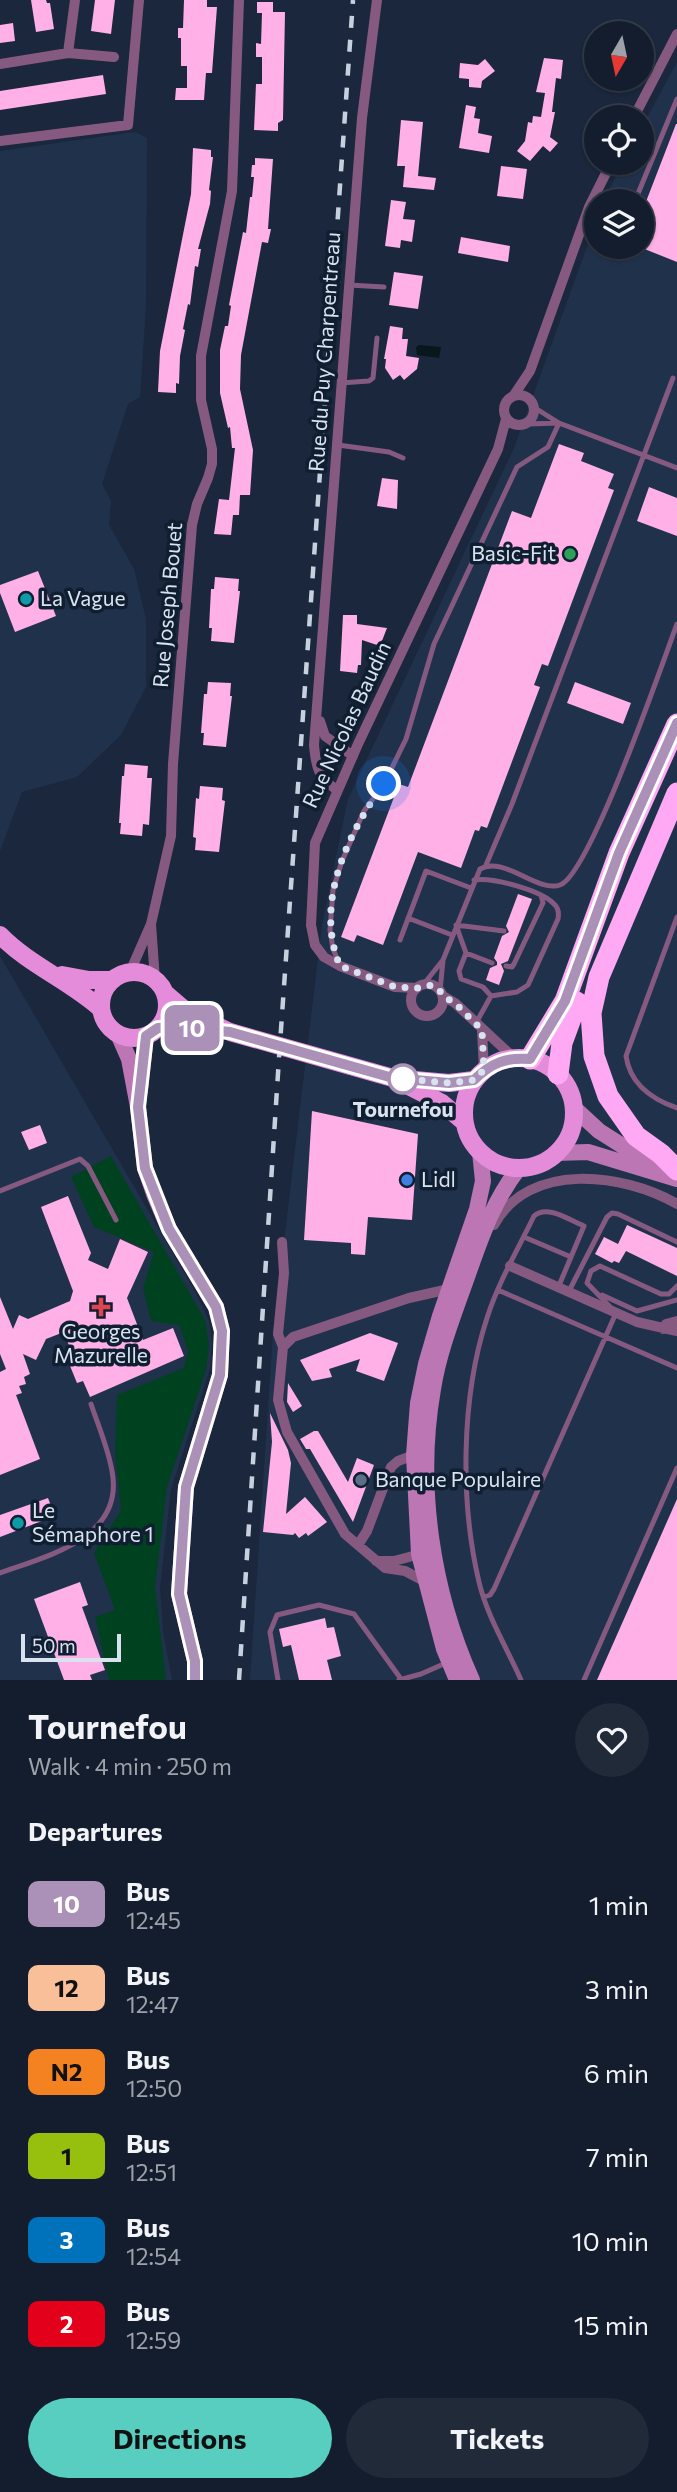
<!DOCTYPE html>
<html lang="en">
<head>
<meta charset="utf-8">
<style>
	body { margin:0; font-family:Commissioner,sans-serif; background:#212a39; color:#f1f3f6; height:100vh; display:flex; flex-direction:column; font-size:26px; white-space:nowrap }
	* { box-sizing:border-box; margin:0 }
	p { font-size:23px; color:#9da2aa }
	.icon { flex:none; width:38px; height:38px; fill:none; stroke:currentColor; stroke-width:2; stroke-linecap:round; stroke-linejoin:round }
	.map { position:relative; height:1680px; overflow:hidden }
	.panel { display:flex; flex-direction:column; background:#141d2d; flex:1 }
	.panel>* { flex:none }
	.badge { padding:0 14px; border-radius:10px; font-size:24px; line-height:46px }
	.needle { width:46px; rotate:189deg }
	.buttons { position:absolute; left:584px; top:21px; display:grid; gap:14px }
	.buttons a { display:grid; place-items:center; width:70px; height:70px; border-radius:50%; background:#141d2d; box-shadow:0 2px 5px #0004,0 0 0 2px #333b49; font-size:35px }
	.scale { position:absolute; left:21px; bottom:18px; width:100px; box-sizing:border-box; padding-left:7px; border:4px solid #d9e3f0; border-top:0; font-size:19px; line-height:24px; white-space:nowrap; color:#d9e3f0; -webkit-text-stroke:5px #101e32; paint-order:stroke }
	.you { position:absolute; width:35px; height:35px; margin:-18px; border:5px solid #fff; border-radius:50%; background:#1a73e8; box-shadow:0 0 0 10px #1a73e833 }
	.map>.badge { position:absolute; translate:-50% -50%; box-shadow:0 0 0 4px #fff }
	h2 { padding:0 28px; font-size:26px; line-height:63px }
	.round { display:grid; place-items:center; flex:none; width:74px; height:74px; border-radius:37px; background:#212a39 }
	.headline { display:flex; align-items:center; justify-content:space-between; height:119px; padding:0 28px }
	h1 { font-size:33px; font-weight:700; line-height:52px }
	.action { display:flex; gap:14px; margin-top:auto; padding:14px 28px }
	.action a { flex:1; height:80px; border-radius:42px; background:#58cec0; color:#111; font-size:28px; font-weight:700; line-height:80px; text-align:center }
	.action a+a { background:#212a39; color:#f1f3f6 }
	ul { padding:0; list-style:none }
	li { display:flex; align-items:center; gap:21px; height:84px; padding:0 28px }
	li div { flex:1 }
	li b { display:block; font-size:26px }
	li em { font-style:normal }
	li .badge { min-width:77px; font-weight:700; text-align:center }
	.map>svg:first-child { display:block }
</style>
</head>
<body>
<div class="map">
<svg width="677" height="1680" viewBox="0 0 677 1680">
	<rect width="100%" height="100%" fill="#1a273c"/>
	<path fill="#20324b" d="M677,62V1680H250L273,1333L322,925L348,799L514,448L597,219V247H642V201H603L623,163H642V127Z
		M135,132L147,138L146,306L140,397L128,404L102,484L111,501L109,525L134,569L146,619V687L121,735L77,777L22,792L0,851V151Z
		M0,956L196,1293L209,1321L212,1343L210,1369L171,1489L160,1588L163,1631L172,1680H0Z"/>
	<path fill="#00411f" d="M111,1156L205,1320L209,1344L206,1370L167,1487L155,1587L166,1680H109L95,1617L115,1610L94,1553L121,1510L115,1450L117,1395L184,1368L188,1350L179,1325L151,1321L143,1288L154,1252L94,1227L71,1177Z"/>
	<path fill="#07171b" d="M419,345L441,347L439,358L417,355L416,347Z"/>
	<path fill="#feb0e7" d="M31,0H46L47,3H50L54,29L36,32Z
		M95,0H115L111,34L91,31Z
		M184,0H207V7H217L212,73H206L204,100H175L176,88H187V66H181V38H178V28H183Z
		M257,2H273V12H285L283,120L278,123V131L254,130L256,84H262V57H256V43L261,44L262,13H257Z
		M13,23L15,41L0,43V25Z
		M544,58L563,60L561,79L556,78L552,112H555L550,137L558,143L550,152L543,146L530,161L517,151L525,141L528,122L532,123L533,116L541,117L545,93L536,92Z
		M485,59L495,71L482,81L481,88L469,87V79L459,78L460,63L478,65Z
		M103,75L106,94L0,110V91Z
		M466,105L476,107L474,118L480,119L478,133L492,136L489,153L459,148Z
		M401,120L423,122L418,176L436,178L434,190L403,187L405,166H397Z
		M676,124H677V262L642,248V212Z
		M193,148L211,150V157H213L209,190L211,191L210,204L198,249H201L198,267L195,266L190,305L188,304L183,329L185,330L180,356L179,384L176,383V393L158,392L160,351L191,194Z
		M255,158L273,159L268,229H271L268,243L262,242L241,355L240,389L253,450L250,495H240L239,515H233L231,535L214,534L219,499L229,500L235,448H232L230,427L228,428L220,393V350L225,326H228L231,306L229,305L243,232L246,233L250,197H252L254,177H251L252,165H255Z
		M501,166L527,169L523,199L497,196Z
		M391,200L406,202L403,219L415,220L412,242L401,240L400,248L385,246Z
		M461,237L510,246L508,262L458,253Z
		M394,272L423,276L418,309L389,305Z
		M390,326L403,328L402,339H408L406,356L419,358L417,369L404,380L400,375L393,380L385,368L386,359H384Z
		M559,444L584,453L581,461L614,474L608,488L614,490L548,666L542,664L534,685L540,687L487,828L481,826L479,831L475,830L461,868L418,852L383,945L357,935L354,942L341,937L399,784L408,787L512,511L531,518Z
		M382,478L398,480L397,509L377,506Z
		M649,487L677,498V536L637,521Z
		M38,571L56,616L15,632L0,593V585Z
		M215,577L239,579L238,591H240L234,643L211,641L212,628H209L211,589H214Z
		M343,615H357V624L387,628L380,646L362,640L361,665H358L357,673L340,671Z
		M208,682L231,683L230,696H232L226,747L203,745L204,733H201L204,694H207Z
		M575,682L631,703L623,724L567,703Z
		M125,764L148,766L147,778H152L149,825L143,824L142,836L120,834L121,823H119L122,776H124Z
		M200,786L223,788L222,800L225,801L219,852L195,850L196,838L193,837L196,798L199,799Z
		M518,894L532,899L508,961L501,964L504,971L499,985L486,980L490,968L497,965V962L494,958L502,936L509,932L506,926Z
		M312,1111L418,1134L412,1220L368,1217L365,1255L351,1254V1243L304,1240Z
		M40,1125L47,1143L29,1150L21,1132Z
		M68,1196L91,1253L88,1260L108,1269L120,1239L148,1252L127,1298L143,1340L173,1328L184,1356L90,1397L83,1381L77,1383L68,1361L74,1359L64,1332L46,1339L36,1360L23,1354L30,1374L24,1377L26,1384L19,1386L22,1393L16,1395L40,1459L0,1475V1372L6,1369L0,1354V1297L13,1329L19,1315L28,1319L70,1301L73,1291L41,1207Z
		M627,1225L677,1248V1276L626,1251L619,1263L614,1261L612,1263L595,1254L604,1237L618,1244Z
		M370,1333L398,1343L384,1381L356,1371L360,1359L329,1369L332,1377L312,1381L300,1360Z
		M288,1383L302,1406L293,1412L287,1402Z
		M270,1413L288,1450L291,1463L286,1514L305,1497L327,1522L308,1536L306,1533L299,1538L295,1533L293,1535L263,1532L272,1442Z
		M314,1431H318L348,1482L357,1458L374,1465L353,1522L310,1449H306L300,1439Z
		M48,1498L55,1516L0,1537V1515Z
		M677,1499V1680H597Z
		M80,1582L88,1605L82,1607L105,1670L90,1675L92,1680H64L34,1599Z
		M325,1618L327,1628L334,1627L341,1656L327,1660L332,1680H299L291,1645L283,1647L279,1629Z"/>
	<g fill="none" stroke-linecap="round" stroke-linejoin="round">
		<path stroke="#865a80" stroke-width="5" d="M635,201L677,99
			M615,249L616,247
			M349,285L384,287
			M340,383L369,381L373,378L377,338
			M535,408L559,423L677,468
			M527,424L559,423
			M338,445L389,452L403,458
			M486,865L512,804L673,378
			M474,880C492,877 541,890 554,904C559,908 559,913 558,919L528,985L517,992L491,996L476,1023
			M677,917L626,1056C630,1084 651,1099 677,1108
			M408,918L452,935
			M400,940L426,871L471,888
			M466,953L456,925L504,931
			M339,963L333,949L330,930L333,890L342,861L364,811L384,784L406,739L434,644L517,467L548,447L559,423
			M506,966L512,967L514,964L543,903L541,895
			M423,985L443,960
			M440,991L443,960L480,869C504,855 537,893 560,885C590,874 662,664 677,624
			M491,996L483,987L461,979L459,971L466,953L492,963
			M0,1191L80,1159L88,1166L116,1220
			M524,1237L571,1257L558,1288
			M498,1290L677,1368
			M569,1291L607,1217L612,1213L618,1214L677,1242
			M602,1295L637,1311L677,1300
			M0,1573C47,1556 125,1538 112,1471C108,1448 98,1425 91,1404
			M484,1597L490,1595L494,1589L616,1313L587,1283L591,1271L600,1266L661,1294H669L677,1286
			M278,1680L270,1632L277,1615L319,1605L354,1614L401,1679
			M399,1680L421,1674L446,1663
			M521,1680C507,1648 487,1616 479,1582C460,1502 461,1397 487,1318C498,1283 518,1249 534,1216C547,1204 569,1220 584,1226L571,1257
			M584,1680L677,1468"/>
		<path stroke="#865a80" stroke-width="10" d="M68,53L114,57
			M0,64L68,53L75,0
			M634,117L677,34
			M0,141L128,125L139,0
			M504 410a15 15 0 1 1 30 0a15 15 0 1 1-30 0Z
			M514,395L530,371L589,207L611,163
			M320,721L325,736L353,756
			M337,790C318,777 316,768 314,745L362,118L377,0
			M151,924L171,836L173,764L192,525L197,504L208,478L212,464V449L201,400V356L232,191L239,0
			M130,972L151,924L155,980
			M411 1000a16 16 0 1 1 32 0a16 16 0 1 1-32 0Z
			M417,988L395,987L340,966L324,957L315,945L311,925L315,843L358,744L498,449L506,419
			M443,996L455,1003L514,1058
			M482,1030L484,1070
			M494,1225C529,1161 623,1173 677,1204
			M282,1242L284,1273L278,1334L283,1347L278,1400L287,1432L345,1534L385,1568L405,1571L426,1582
			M510,1266L637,1322L677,1331
			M663,1329L666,1324L677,1321
			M283,1347L293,1337L409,1298L449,1289
			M358,1545L367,1531L391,1467L398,1461L414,1455
			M376,1561H394L424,1553"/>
		<path stroke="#bb76b3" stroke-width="16" d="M118,1034L129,1059L138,1107L145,1168L154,1194L169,1229L216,1307L222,1331L220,1375L186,1487L179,1594L195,1661V1680
			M140,1090L146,1036
			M573,1107L599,1131L651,1164
			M556,1153L588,1152L677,1179
			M457,1680L444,1649L419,1554L414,1455L418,1403L426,1364L440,1316L477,1209L483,1181L480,1152
			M472,1680C432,1591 416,1486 433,1389C439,1351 454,1314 467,1277C481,1238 493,1201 519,1168"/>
		<path stroke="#e48bda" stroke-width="18" d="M0,935C29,965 70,981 101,1009
			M101 1005a33 33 0 1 1 66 0a33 33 0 1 1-66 0Z
			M62,975L89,980H113
			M165,993L186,1011L230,1032L393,1078L442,1103L464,1122
			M158,1028L180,1027L214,1030
			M464 1113a55 55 0 1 1 110 0a55 55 0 1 1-110 0Z
			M403,1079L449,1083L474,1080"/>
		<path stroke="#ffa8f4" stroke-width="21" d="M677,793L599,977L591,1013L594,1056L608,1096L636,1136L661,1154L677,1170
			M530,1059L565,1001L619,853L677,724
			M558,1074L562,1043L577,1002"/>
		<path stroke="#c6d0de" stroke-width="4.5" stroke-dasharray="12 12" stroke-linecap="butt" d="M239,1680L279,1058L353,0"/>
	</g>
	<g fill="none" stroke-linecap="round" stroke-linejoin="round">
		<g stroke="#fff" stroke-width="16">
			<path id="line" d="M195,1680V1661L179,1594L186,1487L220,1375L222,1331L216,1307L169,1229L145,1168L138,1107L146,1036L158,1028L180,1027L230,1032L393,1078L449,1083L474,1080C491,1063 506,1057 530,1059L565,1001L619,853L677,723"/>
		</g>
		<use href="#line" stroke="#ab91b7" stroke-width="10"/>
		<path stroke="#d9e3f0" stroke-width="7" stroke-dasharray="0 12.6" d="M384,784C347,834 314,904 340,966L395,987L417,988L432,985L440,991L443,996L455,1003L482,1030L484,1070L474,1080L449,1083L393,1078L403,1079"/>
	</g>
	<circle fill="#2e9e5b" stroke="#101e32" stroke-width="2.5" cx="570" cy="554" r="7"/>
	<g fill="#0f9aa8" stroke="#101e32" stroke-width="2.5">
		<circle cx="26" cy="599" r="7"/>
		<circle cx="18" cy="1523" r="7"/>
	</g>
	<circle fill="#fff" stroke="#ab91b7" stroke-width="3.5" cx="403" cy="1079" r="14"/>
	<circle fill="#3f7fe0" stroke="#101e32" stroke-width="2.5" cx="407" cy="1180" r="7"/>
	<path fill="#e0444e" stroke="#101e32" stroke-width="2.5" d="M97.5 1296.5h7v7h7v7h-7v7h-7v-7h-7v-7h7z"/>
	<circle fill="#5c6f8a" stroke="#101e32" stroke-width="2.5" cx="361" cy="1480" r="7"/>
	<g text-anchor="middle" stroke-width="7" stroke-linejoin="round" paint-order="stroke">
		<g font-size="21" fill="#d9e3f0" stroke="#101e32">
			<text transform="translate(325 352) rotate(-86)" y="7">Rue du Puy Charpentreau</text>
			<text transform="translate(168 605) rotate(-85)" y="7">Rue Joseph Bouet</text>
			<text transform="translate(347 725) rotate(-65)" y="7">Rue Nicolas Baudin</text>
		</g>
		<g font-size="21" fill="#d9e3f0" stroke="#101e32" text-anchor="start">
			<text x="556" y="561" text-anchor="end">Basic-Fit</text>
			<text x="40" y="606">La Vague</text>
			<text x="421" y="1187">Lidl</text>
			<text x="101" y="1339" text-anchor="middle">Georges<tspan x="101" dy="24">Mazurelle</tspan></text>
			<text x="375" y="1487">Banque Populaire</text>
			<text x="32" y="1518">Le<tspan x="32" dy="24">Sémaphore 1</tspan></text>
		</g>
		<g font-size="21" font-weight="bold" fill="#d9e3f0" stroke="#101e32">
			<text x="403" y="1117">Tournefou</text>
		</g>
	</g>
</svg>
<div class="buttons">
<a><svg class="needle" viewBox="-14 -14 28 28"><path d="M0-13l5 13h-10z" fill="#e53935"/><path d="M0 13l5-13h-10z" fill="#9da2aa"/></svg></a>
<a><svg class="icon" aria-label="locate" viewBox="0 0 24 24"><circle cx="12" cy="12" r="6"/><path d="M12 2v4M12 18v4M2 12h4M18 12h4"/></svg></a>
<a><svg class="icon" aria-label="layers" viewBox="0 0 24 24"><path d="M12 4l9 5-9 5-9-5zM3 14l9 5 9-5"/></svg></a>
</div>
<div class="scale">50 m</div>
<div class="you" style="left:384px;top:784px"></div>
<b class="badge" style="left:192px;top:1028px;background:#ab91b7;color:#fff">10</b>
</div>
<section class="panel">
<div class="headline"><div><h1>Tournefou</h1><p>Walk · 4 min · 250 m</p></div><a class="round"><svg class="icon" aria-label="heart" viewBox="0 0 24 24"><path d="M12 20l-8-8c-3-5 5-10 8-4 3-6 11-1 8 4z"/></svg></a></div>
<h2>Departures</h2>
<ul>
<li><span class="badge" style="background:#ab91b7;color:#fff">10</span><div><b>Bus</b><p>12:45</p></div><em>1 min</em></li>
<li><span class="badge" style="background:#f8bf98;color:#111">12</span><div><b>Bus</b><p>12:47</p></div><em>3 min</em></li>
<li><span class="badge" style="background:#f58220;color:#111">N2</span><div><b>Bus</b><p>12:50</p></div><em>6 min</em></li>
<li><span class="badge" style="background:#97bf0d;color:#111">1</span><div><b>Bus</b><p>12:51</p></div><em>7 min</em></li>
<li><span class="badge" style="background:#0072bc;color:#fff">3</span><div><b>Bus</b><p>12:54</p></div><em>10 min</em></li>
<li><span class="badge" style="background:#e2001a;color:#fff">2</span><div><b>Bus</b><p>12:59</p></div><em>15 min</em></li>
</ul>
<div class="action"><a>Directions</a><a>Tickets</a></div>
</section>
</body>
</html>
